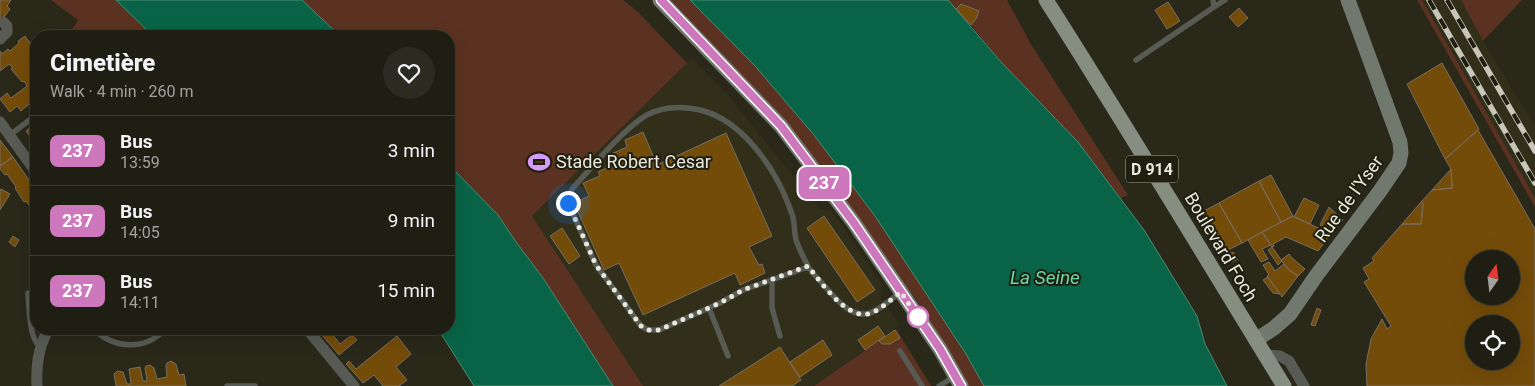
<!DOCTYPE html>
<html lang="en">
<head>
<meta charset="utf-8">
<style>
	body { margin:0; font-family:Roboto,sans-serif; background:#2c2b21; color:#f1f3f6; height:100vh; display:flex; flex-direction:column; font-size:19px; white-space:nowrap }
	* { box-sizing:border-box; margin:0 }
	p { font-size:16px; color:#a1a2a0 }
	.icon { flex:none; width:28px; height:28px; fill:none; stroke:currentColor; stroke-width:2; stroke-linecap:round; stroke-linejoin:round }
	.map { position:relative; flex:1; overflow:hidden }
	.drawer { position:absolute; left:30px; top:30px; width:425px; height:305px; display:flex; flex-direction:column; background:#1f1e13; border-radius:20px; box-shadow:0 5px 20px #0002,0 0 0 1px #3c3c33 }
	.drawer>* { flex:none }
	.badge { padding:0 10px; border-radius:8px; font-size:18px; line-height:32px }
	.needle { width:32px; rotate:14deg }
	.fabs { position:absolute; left:1465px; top:250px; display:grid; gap:10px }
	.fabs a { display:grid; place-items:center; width:55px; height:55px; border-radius:50%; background:#1f1e13; box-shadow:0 5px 20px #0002,0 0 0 1px #3c3c33; font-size:25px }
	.you { position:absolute; width:25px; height:25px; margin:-12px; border:4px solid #fff; border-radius:50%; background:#1a73e8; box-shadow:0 0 0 8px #1a73e833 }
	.map>.badge { position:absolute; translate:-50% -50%; box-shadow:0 0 0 2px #fff }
	.round { display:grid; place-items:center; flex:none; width:52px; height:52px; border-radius:26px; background:#2c2b21 }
	.summary { display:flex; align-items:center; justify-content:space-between; height:85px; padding:0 20px }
	h1 { font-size:24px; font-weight:800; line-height:38px }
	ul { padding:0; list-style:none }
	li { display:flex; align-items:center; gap:15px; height:70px; padding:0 20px; border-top:1px solid #3c3c33 }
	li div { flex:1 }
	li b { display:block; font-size:19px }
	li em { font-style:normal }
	li .badge { min-width:55px; font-weight:700; text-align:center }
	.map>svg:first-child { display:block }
</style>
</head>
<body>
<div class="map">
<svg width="1535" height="386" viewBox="0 0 1535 386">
	<rect width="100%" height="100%" fill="#292819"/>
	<path fill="#312f19" d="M1419,0H1461L1483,41L1535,126V207Z
		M691,58L727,94L820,209L832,211L883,286L881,297L900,325L814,386H640L532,216Z"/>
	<path fill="#5b3221" d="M51,0H116L153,36H68L78,20Z
		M302,0H623L636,10L687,63L532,216L643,386H613L543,278L516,242L498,215L456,172L449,161V36H340Z
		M667,0H690L756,67L814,135L875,216L966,354L984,386H968L917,300Z
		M948,0H1007L1032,46L1128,195L1121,198L1078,142L1001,62L971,25L976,19L979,11L961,4L956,9Z
		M1417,0H1422L1535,198V207Z
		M1461,0H1522L1483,41Z
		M896,329L931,386H814Z"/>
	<path fill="#096447" stroke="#4c8c74" d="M116,0H302L340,36H153Z
		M690,0H948L1001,62L1078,142L1144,230L1197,316L1205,344L1227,386H984L966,354L875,216L814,135L756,67Z
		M449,161L456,172L498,215L516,242L543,278L613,386H474L438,329H449Z"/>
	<path fill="#744c09" stroke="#796d5f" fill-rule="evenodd" d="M0,0H11L7,6L10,9L4,17L6,19L0,27Z
		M1168,2L1180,21L1167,29L1155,10Z
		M961,4L979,11L976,19L971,25L956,9Z
		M1239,8L1248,18L1238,27L1229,17Z
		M25,36L36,51V93L34,94L36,98L21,111L17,106L10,112L0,99L7,93L11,98L27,86L24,81L22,82L11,69L13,68L9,64L0,71V51L2,54L8,49L10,51L19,43L18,41Z
		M1442,63L1479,129L1445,159L1407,84Z
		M30,128L36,137L33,140L26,131Z
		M1478,130L1535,229V386H1367L1366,364L1371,339L1382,319L1387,329L1391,326L1364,282L1369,279L1363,268L1374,261L1372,258L1402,224H1421L1423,204L1421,202L1432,190L1452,188L1451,169L1445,159ZM1474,259H1511V296H1474ZM1474,324H1511V361H1474Z
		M643,132L657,165L726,133L772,236L749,247L759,265L762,264L765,273L740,285L735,273L643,315L619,263L604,270L574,203L589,196L583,183L600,176L598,172L615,164L611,154L627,147L625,140Z
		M0,140L13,157L0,166Z
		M13,157L36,190V210L34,207L32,209L26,201L24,202L15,188L16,187L7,174L5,175L0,169V166Z
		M1451,169L1452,188L1432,190Z
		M1271,175L1293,216L1281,222L1259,181Z
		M1259,181L1281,222L1242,243L1219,203Z
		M1,189L10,194L0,210V191Z
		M1304,198L1319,205L1310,224L1294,217Z
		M1421,202L1423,204L1421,224H1402Z
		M1219,203L1242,243L1226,251L1202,212Z
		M1329,207L1343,220L1331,234L1322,230L1324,227L1320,225Z
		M824,216L875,290L857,302L807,228Z
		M1293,216L1331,234L1318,251L1286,237L1273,244L1274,246L1272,247L1262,232Z
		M562,228L580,256L569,264L550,236Z
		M1262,232L1271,245L1262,249L1268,259L1261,262L1248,240Z
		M13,236L19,240L15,247L9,242Z
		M1272,247L1282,261L1278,265L1268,250Z
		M1233,252L1238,259L1232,262L1227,255Z
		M1289,254L1292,258L1305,269L1298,276L1289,270L1281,260Z
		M1269,262L1275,271L1284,264L1289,270L1298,276L1282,297L1267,276L1269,275L1263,265Z
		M1268,277L1280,294L1273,293L1263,280Z
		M1317,308L1321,310L1315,326L1311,325Z
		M878,326L885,336L865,350L858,340Z
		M328,329L340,344L352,335L357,340L339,355L322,335Z
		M895,330L900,338L890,344H882L879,341Z
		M397,336L411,354L396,367L407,380L399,386H383L374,375L363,383L346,364L349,361L356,369Z
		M823,340L832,355L800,377L790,362Z
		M780,347L801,380L792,386H719Z
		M171,361L176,364L179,375L184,374L186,386H116L114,374L117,371L123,372L127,384H131L129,369L140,367L143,381H147L145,368L146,366L150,365L154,368L157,379L167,377L166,366L167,363Z"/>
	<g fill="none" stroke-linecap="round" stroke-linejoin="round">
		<path stroke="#575b54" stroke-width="5.5" d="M1214,7L1225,0
			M1136,60L1214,7L1213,0
			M10,135L36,115
			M808,267L743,290L720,303L659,330H648L641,326L596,265L568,203L572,189C593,166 617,136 642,118C658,107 681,105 700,110C745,121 778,173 792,214C795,222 794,232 796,240C799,248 803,257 807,264C810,271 816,277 821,282C832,294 847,316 866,314C878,312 891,299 901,292
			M772,279V308L780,336
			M28,293C29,306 29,341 41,347
			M709,308L728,356
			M94,329C113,349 146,351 165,329
			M900,351L922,386
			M227,386H255
			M939,386L954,377"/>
		<path stroke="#575b54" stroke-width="11" d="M0,39L7,32V26L3,22
			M0,122L36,172
			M307,329L354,386
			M1264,355L1280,356L1289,361L1304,386
			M37,386C36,366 38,346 49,329"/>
		<path stroke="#71786d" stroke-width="15" d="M660,0L781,126L854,223L940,349L961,386
			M1256,340L1274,328L1290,314L1316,276L1380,191L1399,163L1401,153L1400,142L1348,0"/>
		<path stroke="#858e80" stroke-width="15" d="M1046,0C1127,127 1205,257 1284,386"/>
		<g stroke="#c7c6bb" stroke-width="5.5">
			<path id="rail" d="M1429,0L1535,183
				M1447,0L1535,151"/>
		</g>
		<use href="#rail" stroke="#201e0f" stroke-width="4" stroke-dasharray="11" stroke-linecap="butt"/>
	</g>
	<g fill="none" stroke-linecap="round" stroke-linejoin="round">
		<g stroke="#fff" stroke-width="11">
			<path id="line" d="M661,0L781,126L854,223L940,349L961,386"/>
		</g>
		<use href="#line" stroke="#cd78bd" stroke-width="8"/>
		<path stroke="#e9e8de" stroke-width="5" stroke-dasharray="0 9" d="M568,203L596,265L641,326L648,330H659L720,303L743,290L808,266C820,281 846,319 868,314C880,311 891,299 901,292L920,321L918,317"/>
	</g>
	<defs>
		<g id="stadium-bare" transform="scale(1.725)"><path d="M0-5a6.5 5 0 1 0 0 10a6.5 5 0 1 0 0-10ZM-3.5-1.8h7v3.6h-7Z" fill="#d59bfa" stroke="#201e0f" stroke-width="2.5" paint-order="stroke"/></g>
	</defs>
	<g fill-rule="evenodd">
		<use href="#stadium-bare" x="539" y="162"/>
	</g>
	<circle fill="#fff" stroke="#cd78bd" stroke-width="2.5" cx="918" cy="317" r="10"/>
	<g text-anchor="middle" stroke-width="4" stroke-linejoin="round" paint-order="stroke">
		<rect fill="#201e0f" stroke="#adaba0" stroke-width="1" x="1126" y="155.5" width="52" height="27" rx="4"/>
		<g font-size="16" font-weight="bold" fill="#e9e8de">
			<text x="1152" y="175">D 914</text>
		</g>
		<g font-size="18" fill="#e9e8de" stroke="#201e0f" text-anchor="start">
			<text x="556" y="168">Stade Robert Cesar</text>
		</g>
		<g font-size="18" fill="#e9e8de" stroke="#201e0f">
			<text transform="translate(1349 199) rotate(-54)" y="6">Rue de l'Yser</text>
			<text transform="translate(1221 247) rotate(59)" y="6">Boulevard Foch</text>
		</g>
		<g font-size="19" font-style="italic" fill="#69d7aa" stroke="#201e0f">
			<text x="1045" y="284">La Seine</text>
		</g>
	</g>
</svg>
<div class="fabs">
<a><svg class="needle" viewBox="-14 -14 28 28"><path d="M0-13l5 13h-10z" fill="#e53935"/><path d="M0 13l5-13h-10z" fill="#a1a2a0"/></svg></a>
<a><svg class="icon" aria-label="locate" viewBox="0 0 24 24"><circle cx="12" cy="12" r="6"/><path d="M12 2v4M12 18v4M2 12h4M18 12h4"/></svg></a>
</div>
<div class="you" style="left:568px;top:203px"></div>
<b class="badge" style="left:824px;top:183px;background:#cd78bd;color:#fff">237</b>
<section class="drawer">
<div class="summary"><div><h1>Cimetière</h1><p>Walk · 4 min · 260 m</p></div><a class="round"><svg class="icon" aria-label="heart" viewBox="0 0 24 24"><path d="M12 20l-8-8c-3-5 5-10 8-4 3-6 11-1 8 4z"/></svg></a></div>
<ul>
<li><span class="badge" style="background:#cd78bd;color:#fff">237</span><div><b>Bus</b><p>13:59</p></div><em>3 min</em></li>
<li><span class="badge" style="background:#cd78bd;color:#fff">237</span><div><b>Bus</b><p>14:05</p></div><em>9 min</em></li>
<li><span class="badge" style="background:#cd78bd;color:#fff">237</span><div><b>Bus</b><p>14:11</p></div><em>15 min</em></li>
</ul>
</section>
</div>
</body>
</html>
